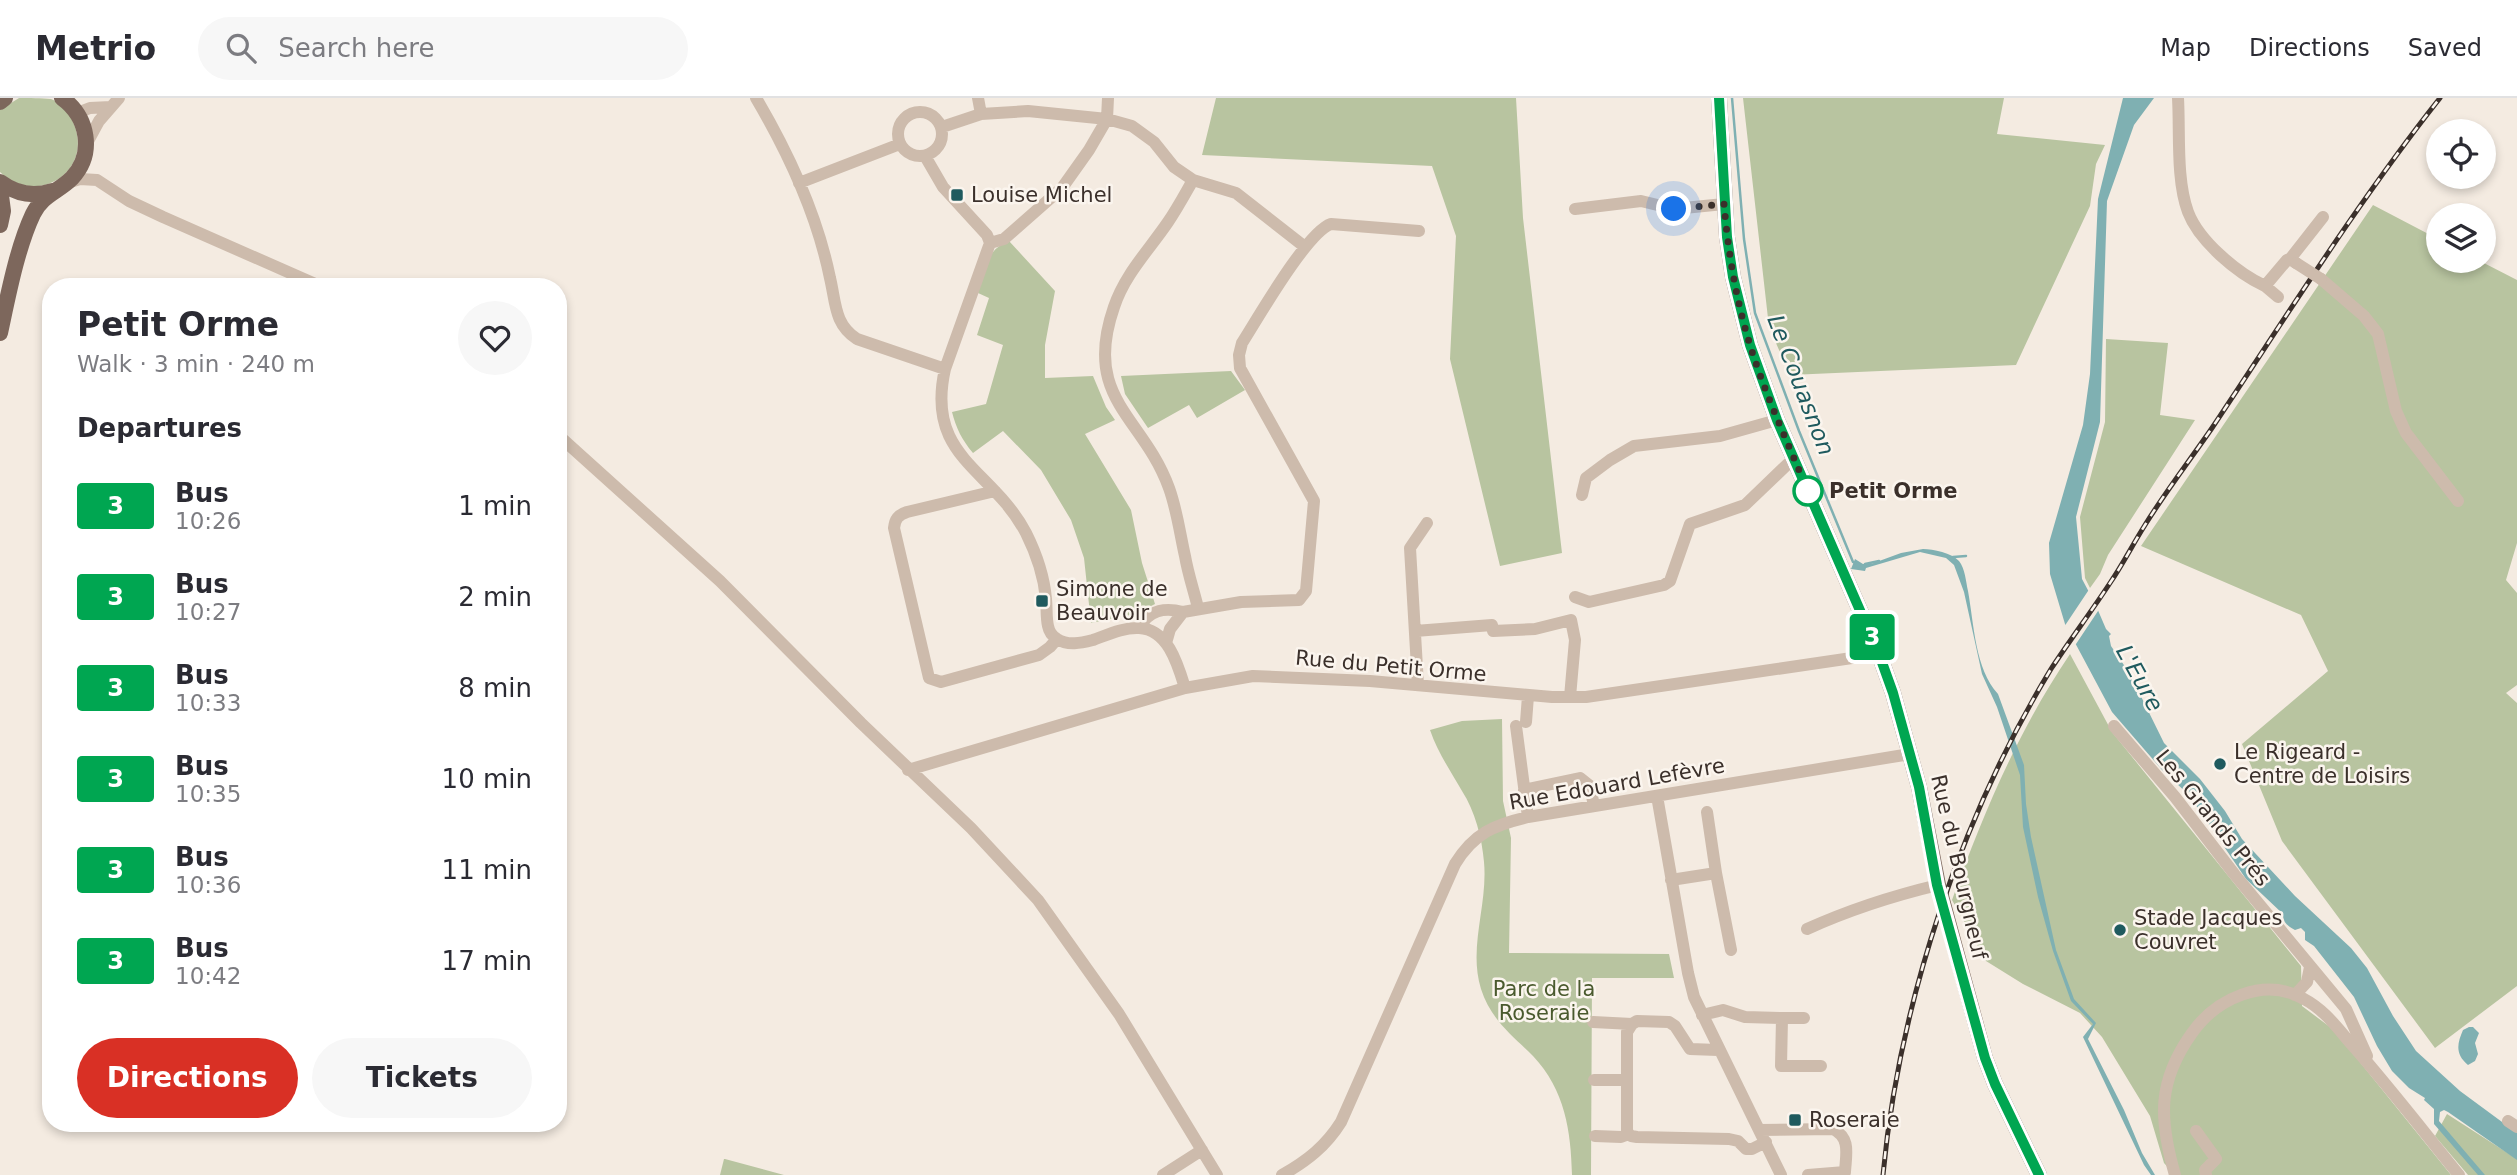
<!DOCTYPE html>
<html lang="en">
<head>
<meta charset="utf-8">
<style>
	body { margin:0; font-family:"DejaVu Sans",sans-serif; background:#f7f7f7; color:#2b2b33; height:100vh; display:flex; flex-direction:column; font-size:26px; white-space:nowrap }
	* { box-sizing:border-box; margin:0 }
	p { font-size:23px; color:#7c7c81 }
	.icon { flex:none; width:38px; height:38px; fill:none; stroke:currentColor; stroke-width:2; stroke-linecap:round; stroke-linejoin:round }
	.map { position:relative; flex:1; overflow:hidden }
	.details { position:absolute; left:42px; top:180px; width:525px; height:854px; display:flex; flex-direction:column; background:#fff; border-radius:28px; box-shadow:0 4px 10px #0003 }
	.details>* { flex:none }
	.badge { padding:0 14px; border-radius:5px; font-size:24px; line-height:46px }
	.fabs { position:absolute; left:2426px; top:21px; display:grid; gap:14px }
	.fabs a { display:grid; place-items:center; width:70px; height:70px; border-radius:50%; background:#fff; box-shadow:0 4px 10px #0003; font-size:35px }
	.you { position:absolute; width:35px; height:35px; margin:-18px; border:5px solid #fff; border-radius:50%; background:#1a73e8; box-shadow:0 0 0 10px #1a73e833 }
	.map>.badge { position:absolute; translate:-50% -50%; box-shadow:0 0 0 4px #fff }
	h2 { padding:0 35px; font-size:26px; line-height:63px }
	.round { display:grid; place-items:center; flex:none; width:74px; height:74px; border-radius:37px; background:#f7f7f7 }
	.overview { display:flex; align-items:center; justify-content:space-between; height:119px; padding:0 35px }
	h1 { font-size:33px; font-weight:700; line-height:52px }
	.action { display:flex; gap:14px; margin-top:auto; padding:14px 35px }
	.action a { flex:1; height:80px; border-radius:42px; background:#d93025; color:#fff; font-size:28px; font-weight:700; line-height:80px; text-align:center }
	.action a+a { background:#f7f7f7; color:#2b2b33 }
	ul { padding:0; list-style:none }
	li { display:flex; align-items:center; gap:21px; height:91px; padding:0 35px }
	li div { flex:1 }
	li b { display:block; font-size:26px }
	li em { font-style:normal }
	li .badge { min-width:77px; font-weight:700; text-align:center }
	header { display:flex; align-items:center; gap:42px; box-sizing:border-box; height:98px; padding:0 35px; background:#fff; border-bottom:2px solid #e1e1e2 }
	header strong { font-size:33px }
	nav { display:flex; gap:38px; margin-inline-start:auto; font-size:24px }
	.search { width:490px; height:63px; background:#f7f7f7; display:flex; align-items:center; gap:18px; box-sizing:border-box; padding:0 24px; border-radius:38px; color:#7c7c81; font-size:26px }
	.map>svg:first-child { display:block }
</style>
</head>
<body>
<header>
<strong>Metrio</strong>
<div class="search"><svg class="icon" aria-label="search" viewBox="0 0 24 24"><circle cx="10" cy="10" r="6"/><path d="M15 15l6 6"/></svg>Search here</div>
<nav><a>Map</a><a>Directions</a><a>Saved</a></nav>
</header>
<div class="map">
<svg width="2517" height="1077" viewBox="0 0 2517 1077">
	<rect width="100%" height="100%" fill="#f4ebe1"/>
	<path fill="#b8c4a0" d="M19,0C29,0 42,0 51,1C62,5 69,14 73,24C95,72 38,110 0,74V12Z
		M1216,0H1516L1523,120L1562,455L1500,468L1450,261L1456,138L1432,68L1202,57Z
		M1743,0H2004L1997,36L2105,47L2096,66L2090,108L2016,267L1790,277L1769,229Z
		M2373,107L2438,141V163H2480L2517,182V445L2506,482L2517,495V587L2506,595L2517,605V888L2435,950L2282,743L2242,646L2328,573L2301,517L2141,448Z
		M1009,143L1055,193L1045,247V280L1093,278L1106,309L1115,322L1085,336L1131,412L1142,465L1155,506L1135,516L1091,525L1084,460L1071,422L1041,372L1003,333L973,355C962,342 956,330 952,314L986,306L1003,247L977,237L989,200L978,195C985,173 985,152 1009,143Z
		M2106,241L2168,245L2160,317L2195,322L2108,457L2100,476L2090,490L2085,480L2080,419L2105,324Z
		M1231,273L1245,292L1197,320L1189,307L1148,330L1125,296L1121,278Z
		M2070,556L2112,634L2301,868L2302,908L2334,932L2451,1077H2175L2164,1065L2150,1018L2102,939L2080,915L2023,886L1986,863L1952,802C1983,716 2018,633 2070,556Z
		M1502,621L1503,703L1511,740L1509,855L1669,856L1674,880H1592L1591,1077H1572C1571,1033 1565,992 1533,958C1512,937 1491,922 1481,891C1468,849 1488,807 1484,764C1482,740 1475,713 1462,693C1450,672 1438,655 1430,632L1462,623Z
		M2447,1016L2517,1061V1077H2468L2435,1038Z
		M724,1061H725L784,1077H720Z"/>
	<path fill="#7fb0b2" d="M2123,0H2154L2134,27L2107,103L2100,324L2076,419L2082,481L2090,496L2084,505L2090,518L2097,510L2106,531L2111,536L2109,538L2111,548L2130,576L2164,645L2200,681L2225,713L2242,741L2295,798L2351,850L2367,870L2393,918L2416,953L2460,993L2517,1035V1062L2448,1014L2444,1012L2440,1014L2439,1023L2485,1077H2478L2434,1026V1011L2424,1002L2425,1000L2409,990L2392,973L2377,948L2354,899L2314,848L2305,842V834L2301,830L2295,832C2288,828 2283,825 2283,816L2246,781L2189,697L2163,673L2112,614L2065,526L2050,476L2049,445L2083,327L2090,276L2098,101Z
		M1923,451C1933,451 1952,455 1959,463C1965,470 1966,484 1968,493C1974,526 1975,571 1998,596L2024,667L2026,706L2031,739L2056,852L2074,901L2096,925L2088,941L2124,1012L2142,1055L2155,1077H2151L2144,1067L2083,939L2093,926L2071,903L2053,853L2038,799L2023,729L2020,677L1997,609L1982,576L1964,494L1954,467L1946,460L1920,454L1866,470L1865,473L1851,471L1855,461L1863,466H1871L1901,455Z
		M2469,929H2473L2479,935L2475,945L2478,956L2475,963L2468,967C2455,956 2457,946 2463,932Z"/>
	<path fill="#f4ebe1" d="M2090,490L2094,496L2088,505L2091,512L2096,506L2100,510L2074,549L2064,529Z"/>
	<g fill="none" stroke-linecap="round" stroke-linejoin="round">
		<path stroke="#7fb0b2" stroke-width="2.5" d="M1732,0L1744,141L1755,215L1799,333L1853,464L1855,465
			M1953,459L1966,458
			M1865,466L1879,463"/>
		<path stroke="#cdbbac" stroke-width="12" d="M756,0C789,56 817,116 830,180C836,205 834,226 857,241L945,271
			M978,0L981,16
			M2178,0C2180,34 2176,82 2188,114C2199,143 2237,175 2265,188L2287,162L2290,161L2296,165
			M898 36a22 22 0 1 1 44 0a22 22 0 1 1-44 0Z
			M77,15L90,10L111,9
			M942,29L981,16L1028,13L1107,21L1132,28L1154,44L1174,69L1193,82L1236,95L1305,149
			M86,47L99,23L119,0
			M925,58L943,89L987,137L990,145
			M1193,82C1185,96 1177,111 1168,124C1149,152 1125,176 1114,209C1082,301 1143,318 1169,390C1177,412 1180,436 1185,458C1188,476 1194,493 1198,510
			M67,85L80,81L97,82L129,103L163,119L322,189
			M799,85L900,46
			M1575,111L1641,103L1674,111L1724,106
			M990,145L945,271C925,360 992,370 1026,435C1036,455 1044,478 1046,501C1047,510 1046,519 1048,528C1049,533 1052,538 1057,541C1068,548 1081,545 1093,542C1107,537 1124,529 1139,530C1168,531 1178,567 1185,590
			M990,145L1004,141L1062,90L1089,52L1107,21L1108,0
			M2290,161L2323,119
			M2321,181L2364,218L2378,236L2396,313L2406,335L2458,403
			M2265,188L2278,199
			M558,337L720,483L861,625L971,730L1038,802L1119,916L1217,1077
			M995,393L907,414C898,417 895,421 894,430L929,580L941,584L1039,557L1050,549L1057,541
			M1582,397L1586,380L1610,362L1634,348L1720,338L1777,322
			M1575,499L1589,504L1664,487L1670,483L1690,426L1745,407L1794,360
			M1139,530C1149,512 1164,509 1183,514
			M1415,533L1492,527L1493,533L1535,531L1571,522L1575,542L1570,599
			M1166,545L1170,531L1183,514L1241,504L1299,502L1306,493L1314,403L1240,270L1239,257L1242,245C1258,220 1307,134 1331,126L1419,133
			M1418,587L1410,450L1427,425
			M1526,624L1528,598
			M1516,628L1528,719
			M2114,628L2175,699L2235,777L2346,911L2367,958
			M908,672L1185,590L1253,578L1370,583L1552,599H1586L1879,556
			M1524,692L1580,680L1590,688L1594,708
			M1657,698L1688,875L1694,899L1781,1077
			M1716,775L1731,852
			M1671,782L1716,775L1707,714
			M1807,831C1849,812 1892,798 1938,787
			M2295,897L2307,884L2310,869
			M1702,917L1723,912L1745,919L1782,920L1781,968H1821
			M1782,920H1804
			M1593,924L1632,926
			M1718,952L1690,951L1675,928L1669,924L1637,923L1632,926L1627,934V1034L1631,1038L1637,1039L1729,1041L1738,1043L1746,1051H1752L1766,1044
			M1594,982H1627
			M2508,1023L2517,1029
			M1760,1032L1833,1031C1851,1040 1846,1056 1845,1074L1808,1077
			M2196,1033L2216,1061L2205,1072L2206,1077
			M1595,1038L1621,1039L1629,1036
			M1163,1077L1202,1052
			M1282,1077C1307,1063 1326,1048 1341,1024L1455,766C1474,735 1494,727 1528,719L1910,656
			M2175,1077C2159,1021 2157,984 2192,935C2216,901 2264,878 2304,901C2325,912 2338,931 2354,949C2390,990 2424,1034 2459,1077"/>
		<path stroke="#7d675c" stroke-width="16" d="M1719,0L1727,139L1733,179L1750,247L1777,322L1879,556L1893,595L1919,689L1938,787L1985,960L1995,986L2039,1077
			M0,4L5,0
			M0,84C16,96 34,99 52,93
			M0,90L3,113L0,127
			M0,235C8,198 17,150 33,116C42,97 58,94 72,80C95,55 88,19 62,0"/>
		<g stroke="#3b302b" stroke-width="5">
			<path id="rail" d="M1883,1077C1899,905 1961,719 2051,571C2070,542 2091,514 2110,485C2123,466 2133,446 2145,427C2166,393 2190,362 2212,330C2286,219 2357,105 2440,0"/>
		</g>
		<use href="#rail" stroke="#fbf5ee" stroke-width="2.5" stroke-dasharray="8" stroke-linecap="butt"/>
		<path stroke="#cdbbac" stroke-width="12" d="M2296,165L2321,181"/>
	</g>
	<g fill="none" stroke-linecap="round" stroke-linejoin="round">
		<g stroke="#fff" stroke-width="16">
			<path id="line" d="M1719,0L1727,139L1733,179L1750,247L1777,322L1879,556L1893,595L1919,689L1937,787L1985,960L1995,986L2039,1077"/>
		</g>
		<use href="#line" stroke="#00a651" stroke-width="10"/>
		<path stroke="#3b302b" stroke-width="7" stroke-dasharray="0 12.6" d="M1674,111L1724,106C1728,153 1736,202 1750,247C1766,299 1789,347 1809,396L1808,393"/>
	</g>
	<g fill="#1f5a5e" stroke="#fbf5ee" stroke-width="2.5">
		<rect x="950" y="90" width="14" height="14" rx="3.5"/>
		<rect x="1035" y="496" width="14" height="14" rx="3.5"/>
		<circle cx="2220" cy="666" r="7"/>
		<circle cx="2120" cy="832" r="7"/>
		<rect x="1788" y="1015" width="14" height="14" rx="3.5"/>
	</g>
	<circle fill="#fff" stroke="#00a651" stroke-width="3.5" cx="1808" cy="393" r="14"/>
	<g text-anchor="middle" stroke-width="5" stroke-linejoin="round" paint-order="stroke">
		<g font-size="21" fill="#3b302b" stroke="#fbf5ee" text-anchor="start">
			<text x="971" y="104">Louise Michel</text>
			<text x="1056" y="498">Simone de<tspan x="1056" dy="24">Beauvoir</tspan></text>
			<text x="2234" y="661">Le Rigeard -<tspan x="2234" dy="24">Centre de Loisirs</tspan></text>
			<text x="2134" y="827">Stade Jacques<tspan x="2134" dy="24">Couvret</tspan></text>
			<text x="1809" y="1029">Roseraie</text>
		</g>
		<g font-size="21" font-weight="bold" fill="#3b302b" stroke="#fbf5ee" text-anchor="start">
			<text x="1829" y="400">Petit Orme</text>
		</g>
		<g font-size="21" fill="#3b302b" stroke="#fbf5ee">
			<text transform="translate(1391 568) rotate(5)" y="7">Rue du Petit Orme</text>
			<text transform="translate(1617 686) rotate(-10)" y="7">Rue Edouard Lefèvre</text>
			<text transform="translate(2213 720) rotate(51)" y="7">Les Grands Prés</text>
			<text transform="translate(1959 769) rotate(77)" y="7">Rue du Bourgneuf</text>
		</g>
		<g font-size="21" fill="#4a5a2e" stroke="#fbf5ee">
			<text x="1544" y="898">Parc de la<tspan x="1544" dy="24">Roseraie</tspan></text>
		</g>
		<g font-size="23" font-style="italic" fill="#1f5a5e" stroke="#fbf5ee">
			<text transform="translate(1801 287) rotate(69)" y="8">Le Couasnon</text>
			<text transform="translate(2140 580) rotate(61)" y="8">L'Eure</text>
		</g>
	</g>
</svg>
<div class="fabs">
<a><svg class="icon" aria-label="locate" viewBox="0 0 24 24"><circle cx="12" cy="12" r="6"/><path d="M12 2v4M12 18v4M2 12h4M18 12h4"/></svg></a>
<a><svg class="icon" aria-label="layers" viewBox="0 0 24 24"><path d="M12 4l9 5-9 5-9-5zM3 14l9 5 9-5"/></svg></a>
</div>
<div class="you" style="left:1674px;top:111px"></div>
<b class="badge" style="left:1872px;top:539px;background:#00a651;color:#fff">3</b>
<section class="details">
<div class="overview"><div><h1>Petit Orme</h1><p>Walk · 3 min · 240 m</p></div><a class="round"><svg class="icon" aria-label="heart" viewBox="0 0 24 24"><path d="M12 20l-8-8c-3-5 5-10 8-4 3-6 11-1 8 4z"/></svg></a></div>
<h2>Departures</h2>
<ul>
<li><span class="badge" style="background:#00a651;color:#fff">3</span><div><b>Bus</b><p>10:26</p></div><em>1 min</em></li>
<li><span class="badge" style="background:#00a651;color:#fff">3</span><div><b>Bus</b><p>10:27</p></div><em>2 min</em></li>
<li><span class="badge" style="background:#00a651;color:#fff">3</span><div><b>Bus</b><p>10:33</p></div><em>8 min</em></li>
<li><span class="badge" style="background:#00a651;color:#fff">3</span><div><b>Bus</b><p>10:35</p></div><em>10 min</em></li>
<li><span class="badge" style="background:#00a651;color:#fff">3</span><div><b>Bus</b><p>10:36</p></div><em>11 min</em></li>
<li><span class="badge" style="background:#00a651;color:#fff">3</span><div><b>Bus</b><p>10:42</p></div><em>17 min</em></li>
</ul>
<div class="action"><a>Directions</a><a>Tickets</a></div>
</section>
</div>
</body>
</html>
